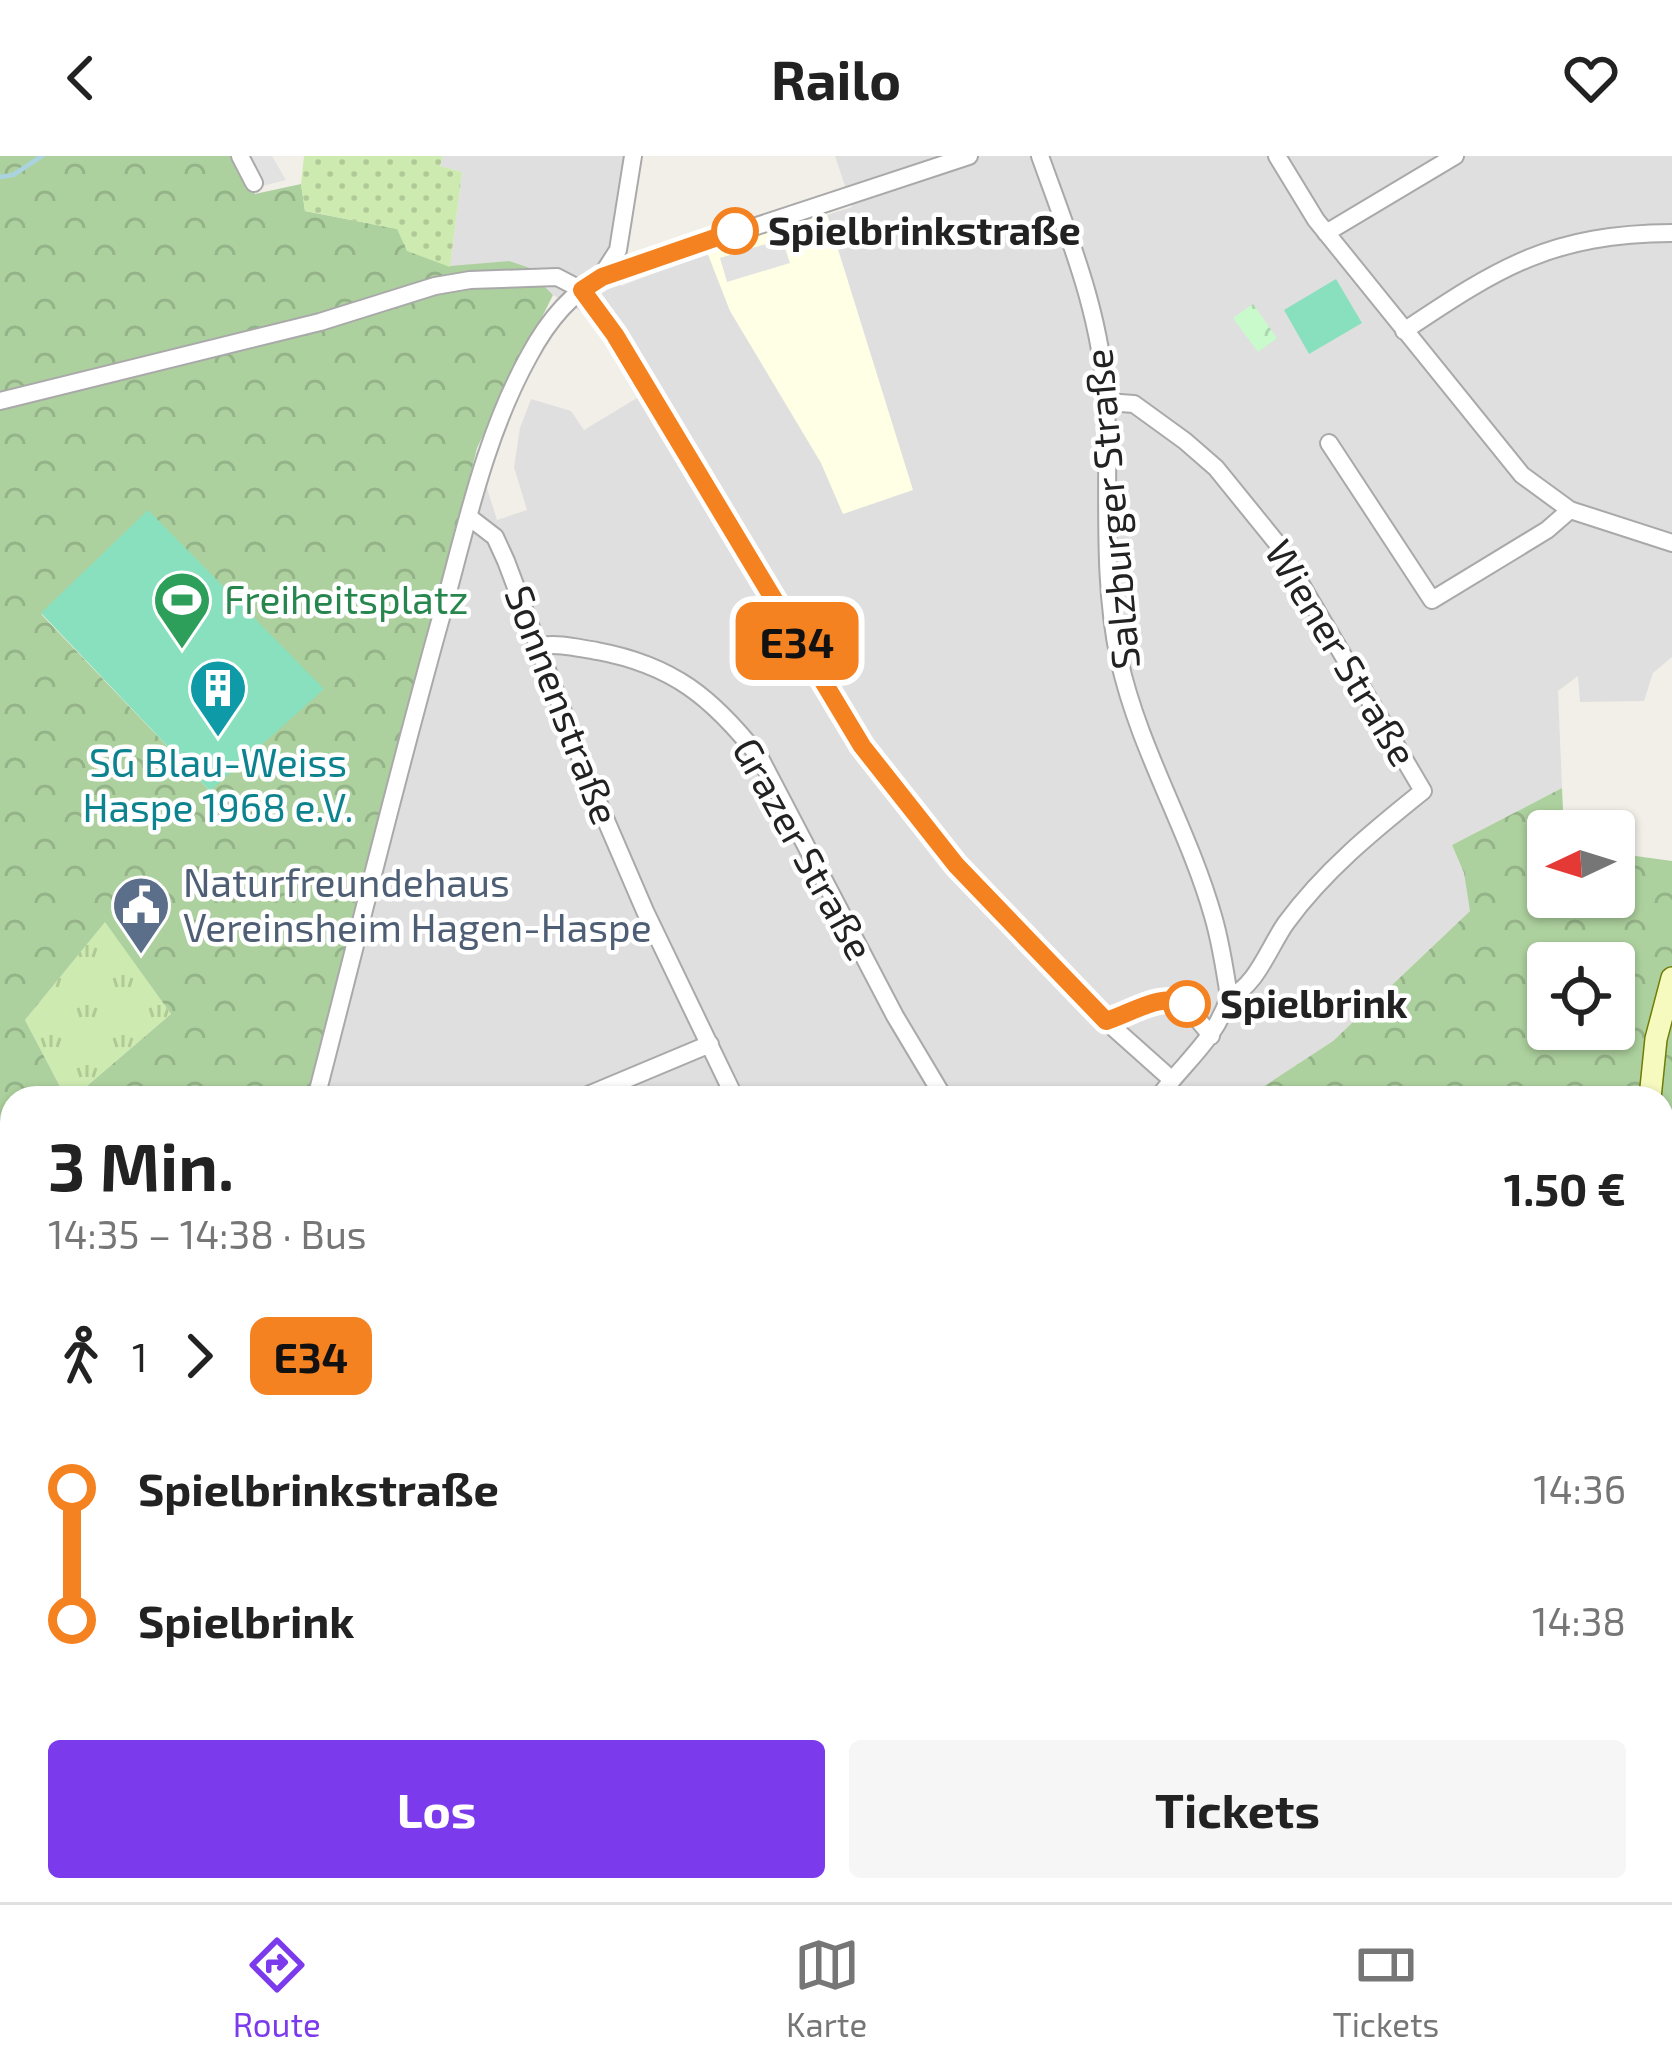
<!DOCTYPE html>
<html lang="de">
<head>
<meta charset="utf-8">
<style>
	body { margin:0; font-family:"Exo 2",sans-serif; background:#f6f6f6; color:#222; height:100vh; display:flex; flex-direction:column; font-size:45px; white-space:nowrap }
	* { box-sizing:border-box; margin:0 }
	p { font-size:39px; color:#767676 }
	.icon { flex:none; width:66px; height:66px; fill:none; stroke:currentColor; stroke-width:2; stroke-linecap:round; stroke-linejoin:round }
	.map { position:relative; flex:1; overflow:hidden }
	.drawer { position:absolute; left:0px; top:930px; width:1674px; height:816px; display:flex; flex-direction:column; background:#fff; border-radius:36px 36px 0 0; box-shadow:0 3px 9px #0004 }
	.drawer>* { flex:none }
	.badge { padding:0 24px; border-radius:18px; font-size:42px; line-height:78px }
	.needle { width:78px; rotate:266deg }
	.controls { position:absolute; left:1527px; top:654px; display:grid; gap:24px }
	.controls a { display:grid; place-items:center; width:108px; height:108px; border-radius:12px; background:#fff; box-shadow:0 3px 9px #0004; font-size:60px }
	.map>.badge { position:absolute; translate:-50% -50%; box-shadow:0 0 0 6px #fff }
	.legs { display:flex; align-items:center; gap:18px; height:132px; padding:0 48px; font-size:39px }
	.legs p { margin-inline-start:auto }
	.overview { display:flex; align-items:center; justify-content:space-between; height:204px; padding:0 48px }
	h1 { font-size:66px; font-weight:700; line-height:90px }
	.primary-button { display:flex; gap:24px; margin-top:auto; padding:24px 48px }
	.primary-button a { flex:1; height:138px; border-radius:12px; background:#7c3aed; color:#fff; font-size:48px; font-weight:700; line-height:138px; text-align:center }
	.primary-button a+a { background:#f6f6f6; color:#222 }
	ul { padding:0 48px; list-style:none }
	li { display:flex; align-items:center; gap:42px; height:132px; font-size:45px }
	li i { display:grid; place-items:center; width:18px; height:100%; margin:0 15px; background:currentColor }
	li i::after { content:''; width:30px; height:30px; margin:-15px; border:9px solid; border-radius:50%; background:#fff }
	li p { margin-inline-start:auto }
	li:first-child i { background:linear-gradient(#0000 50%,currentColor 0) }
	li:last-child i { background:linear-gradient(currentColor 50%,#0000 0) }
	header { display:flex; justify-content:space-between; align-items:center; height:156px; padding:0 48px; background:#fff; font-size:54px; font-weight:700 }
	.dock { display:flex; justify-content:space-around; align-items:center; height:168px; border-top:3px solid #e0e0e0; background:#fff; font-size:33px; color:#767676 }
	.dock a { display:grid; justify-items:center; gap:6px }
	.dock .selected { color:#7c3aed }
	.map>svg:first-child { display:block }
</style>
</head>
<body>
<header><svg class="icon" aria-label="back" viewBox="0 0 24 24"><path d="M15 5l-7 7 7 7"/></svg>Railo<svg class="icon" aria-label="heart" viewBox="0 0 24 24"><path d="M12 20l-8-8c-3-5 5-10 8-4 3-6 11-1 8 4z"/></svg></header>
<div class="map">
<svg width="1672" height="1746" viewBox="0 0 1672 1746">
	<defs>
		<pattern id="farmland-furrows" width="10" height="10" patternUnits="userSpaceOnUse" patternTransform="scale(3)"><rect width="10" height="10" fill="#eef0d5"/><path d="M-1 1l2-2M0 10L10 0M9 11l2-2" fill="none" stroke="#ccceb7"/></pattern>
		<pattern id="grass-tufts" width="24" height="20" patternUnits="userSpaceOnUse" patternTransform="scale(3)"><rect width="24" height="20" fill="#cdebb0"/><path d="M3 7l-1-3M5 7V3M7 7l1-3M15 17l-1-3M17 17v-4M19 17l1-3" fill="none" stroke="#b0c997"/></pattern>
		<pattern id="forest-crowns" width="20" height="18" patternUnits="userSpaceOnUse" patternTransform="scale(3)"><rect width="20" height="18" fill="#add19e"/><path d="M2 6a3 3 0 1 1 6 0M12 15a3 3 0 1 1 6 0" fill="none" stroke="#95b388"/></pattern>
		<pattern id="park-crowns" width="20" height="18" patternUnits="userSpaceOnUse" patternTransform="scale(3)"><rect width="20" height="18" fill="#c8facc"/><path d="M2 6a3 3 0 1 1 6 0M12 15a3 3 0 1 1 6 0" fill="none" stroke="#acd6af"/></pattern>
		<pattern id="garden-dots" width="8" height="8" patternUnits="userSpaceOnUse" patternTransform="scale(3)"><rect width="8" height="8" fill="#cdebb0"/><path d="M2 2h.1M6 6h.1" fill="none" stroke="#b0c997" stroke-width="1.8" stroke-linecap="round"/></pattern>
	</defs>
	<rect width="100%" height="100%" fill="#f2efe9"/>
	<path fill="#e0dfdf" d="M443,0H628L609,100L621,130L707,96L852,51L835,0H1672V501L1653,517L1644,545L1580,546L1578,520L1558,535L1562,632L1452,689L1464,717L1471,754L1333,885L1246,942H308L467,326L486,329L497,364L527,354L514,311L520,272L531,243L571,255L584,274L637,242L604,186L605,178L597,165L553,139L509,105L450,111L462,16L440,10Z"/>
	<path fill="#ffffe5" d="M827,58L913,334L843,358L821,307L730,155L707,96Z"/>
	<path fill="url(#farmland-furrows)" d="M555,1734H680L677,1746H544Z"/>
	<path fill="url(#grass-tufts)" d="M105,765L171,858L73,942H66L25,864Z
		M1672,1410V1608L1662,1613V1440Z
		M1662,1640L1672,1642V1746H1362L1373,1734H1662Z
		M680,1734H1125L1140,1746H677Z
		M1206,1734H1364L1352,1746H1207Z"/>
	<path fill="url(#forest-crowns)" fill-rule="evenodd" d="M0,0H234L255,38L301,28L305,55L398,73L450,110L509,105L542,116V128L553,139L477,292L316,942H73L171,858L105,766L25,864L66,942H12V1710L0,1708ZM41,458L323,533L209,634Z
		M1562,632L1564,675H1548V741H1614V697L1672,705V1409L1662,1440V942H1246L1333,885L1470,755L1464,717L1452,689ZM1548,807H1614V873H1548Z
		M143,1734H555L544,1746H121Z
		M1125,1734H1200L1203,1746H1140Z"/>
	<path fill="url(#park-crowns)" d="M1253,148L1277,182L1258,196L1233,162Z
		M0,1708L12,1710V1734H163L170,1746H0Z"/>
	<path fill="url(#garden-dots)" d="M304,0H443L440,10L462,16L450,111L407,95L397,73L305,55L301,28Z"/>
	<path fill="#88e0be" d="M1336,123L1362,167L1309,198L1284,154Z
		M148,354L324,533L210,635L41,457Z"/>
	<path fill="#e2e2e2" d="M243,0H272L286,24L262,30Z
		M782,83L790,107L727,126L720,102Z"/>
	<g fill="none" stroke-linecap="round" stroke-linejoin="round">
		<path stroke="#aad3df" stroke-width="4.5" d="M0,21L13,19L42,0
			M1662,1139L1672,1073
			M1662,1164L1672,1204
			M1672,1261L1668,1282L1672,1299
			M1662,1349L1672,1334
			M1662,1377V1403
			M0,1382L12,1403
			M1662,1613L1672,1604
			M0,1657L12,1681
			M0,1692L12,1690
			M177,1734L189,1746
			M233,1734L242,1746
			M1145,1734L1152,1746
			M304,1746L320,1734
			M383,1746L398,1734
			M1506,1746L1524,1734"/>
		<g stroke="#a9a9a9" stroke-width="20">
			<path id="street" d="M240,0L254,27
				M1040,0C1069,81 1102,160 1106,247C1110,332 1101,418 1119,503C1139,594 1188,672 1213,760C1221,787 1225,814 1229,841
				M1277,0L1316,64L1522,319L1570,354L1672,387
				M1326,77L1455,0
				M602,119L618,94L633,0
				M1404,175C1501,110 1552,78 1672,77
				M0,245L320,166L435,130L470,124L557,121L582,134L615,179L862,590L955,709L1106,865L1171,923
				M1106,246L1134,248L1185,285L1216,312L1276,386L1423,635C1373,675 1324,715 1286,767C1269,791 1256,831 1229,841C1215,885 1183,907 1158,942
				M1329,287L1432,444L1547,374L1570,354
				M469,361L495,381L506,405L589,625L645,755L735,942
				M540,490C560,487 577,492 597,495C673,509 713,542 760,602L895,860L944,942
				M1106,865C1166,847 1167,821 1211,880
				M316,942C358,780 397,618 442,458C466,371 485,279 529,200C546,168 569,138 602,121L969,0
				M581,942L710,888
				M0,1206L12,1204
				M1662,1640L1672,1637"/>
		</g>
		<g stroke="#707d05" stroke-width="24">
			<path id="secondary" d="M1650,942L1656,883L1672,822
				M1361,1746L1373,1734"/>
		</g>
		<use href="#street" stroke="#fff" stroke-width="16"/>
		<use href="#secondary" stroke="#f7fabf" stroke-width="21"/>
	</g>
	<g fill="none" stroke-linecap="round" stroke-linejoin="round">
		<g stroke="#fff" stroke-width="27">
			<path id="line-1" d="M735,75L602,121L582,134L615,179L862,590L956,709L1106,865C1133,857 1159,836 1187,848"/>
		</g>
		<use href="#line-1" stroke="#f58220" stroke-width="18"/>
	</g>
	<defs>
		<g id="stadium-pin" transform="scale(3)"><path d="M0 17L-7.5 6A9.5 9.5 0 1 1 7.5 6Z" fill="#2e9e5b" stroke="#fff"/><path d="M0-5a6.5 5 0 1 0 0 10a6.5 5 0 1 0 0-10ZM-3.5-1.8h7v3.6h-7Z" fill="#fff"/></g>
		<g id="building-pin" transform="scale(3)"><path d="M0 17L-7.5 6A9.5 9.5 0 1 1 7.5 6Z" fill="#0f9aa8" stroke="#fff"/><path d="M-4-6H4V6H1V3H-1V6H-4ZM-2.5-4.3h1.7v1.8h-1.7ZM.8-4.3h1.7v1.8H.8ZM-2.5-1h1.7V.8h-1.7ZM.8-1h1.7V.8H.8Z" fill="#fff"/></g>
		<g id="civic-pin" transform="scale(3)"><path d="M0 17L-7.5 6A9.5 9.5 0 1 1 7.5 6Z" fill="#5c6f8a" stroke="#fff"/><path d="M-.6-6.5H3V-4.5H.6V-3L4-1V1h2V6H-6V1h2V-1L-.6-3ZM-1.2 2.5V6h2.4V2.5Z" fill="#fff"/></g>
	</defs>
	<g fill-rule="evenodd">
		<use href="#stadium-pin" x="182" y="444"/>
		<use href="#building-pin" x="218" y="532"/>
		<use href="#civic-pin" x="141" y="749"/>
	</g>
	<g fill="#fff" stroke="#f58220" stroke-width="6">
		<circle cx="735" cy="75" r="21"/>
		<circle cx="1187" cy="848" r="21"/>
	</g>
	<g text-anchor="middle" stroke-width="9" stroke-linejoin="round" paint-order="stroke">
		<g font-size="39" font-weight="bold" fill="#222" stroke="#fff" text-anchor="start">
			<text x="768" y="89">Spielbrinkstraße</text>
			<text x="1220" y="862">Spielbrink</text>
		</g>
		<g font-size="39" fill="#222" stroke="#fff">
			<text transform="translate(1112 353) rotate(-95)" y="14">Salzburger Straße</text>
			<text transform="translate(1341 497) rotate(59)" y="14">Wiener Straße</text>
			<text transform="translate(562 549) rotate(69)" y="14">Sonnenstraße</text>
			<text transform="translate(803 693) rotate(61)" y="14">Grazer Straße</text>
		</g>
		<g font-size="39" fill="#27864d" stroke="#fff" text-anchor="start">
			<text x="224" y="458">Freiheitsplatz</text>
		</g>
		<g font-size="39" fill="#0d838f" stroke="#fff">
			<text x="218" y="621">SG Blau-Weiss<tspan x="218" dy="45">Haspe 1968 e.V.</tspan></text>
		</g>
		<g font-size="39" fill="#4e5e75" stroke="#fff" text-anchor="start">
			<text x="183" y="741">Naturfreundehaus<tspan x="183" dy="45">Vereinsheim Hagen-Haspe</tspan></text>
		</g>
	</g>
</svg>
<div class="controls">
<a><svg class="needle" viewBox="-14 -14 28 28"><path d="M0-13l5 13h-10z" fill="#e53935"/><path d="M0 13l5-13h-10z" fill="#767676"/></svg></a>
<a><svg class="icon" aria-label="locate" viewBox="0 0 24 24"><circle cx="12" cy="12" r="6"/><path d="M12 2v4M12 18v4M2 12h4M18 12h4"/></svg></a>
</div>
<b class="badge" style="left:797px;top:485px;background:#f58220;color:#111">E34</b>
<section class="drawer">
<div class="overview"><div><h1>3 Min.</h1><p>14:35 – 14:38 · Bus</p></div><b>1.50 €</b></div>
<div class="legs"><svg class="icon" aria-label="walk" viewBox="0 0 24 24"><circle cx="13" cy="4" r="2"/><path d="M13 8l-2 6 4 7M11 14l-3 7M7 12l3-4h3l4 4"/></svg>1<svg class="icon" aria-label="forward" viewBox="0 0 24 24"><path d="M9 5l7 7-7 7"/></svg><b class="badge" style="background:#f58220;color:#111">E34</b></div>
<ul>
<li><i style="color:#f58220"></i><b>Spielbrinkstraße</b><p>14:36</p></li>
<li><i style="color:#f58220"></i><b>Spielbrink</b><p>14:38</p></li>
</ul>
<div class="primary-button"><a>Los</a><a>Tickets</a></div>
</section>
</div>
<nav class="dock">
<a class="selected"><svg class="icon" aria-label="directions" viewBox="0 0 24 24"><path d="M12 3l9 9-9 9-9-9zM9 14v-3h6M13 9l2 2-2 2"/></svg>Route</a>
<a><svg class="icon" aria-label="map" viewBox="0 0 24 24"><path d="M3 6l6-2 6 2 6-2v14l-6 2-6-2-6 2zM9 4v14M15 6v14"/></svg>Karte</a>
<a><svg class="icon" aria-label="tickets" viewBox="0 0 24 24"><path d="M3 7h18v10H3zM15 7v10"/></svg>Tickets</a>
</nav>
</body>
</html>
